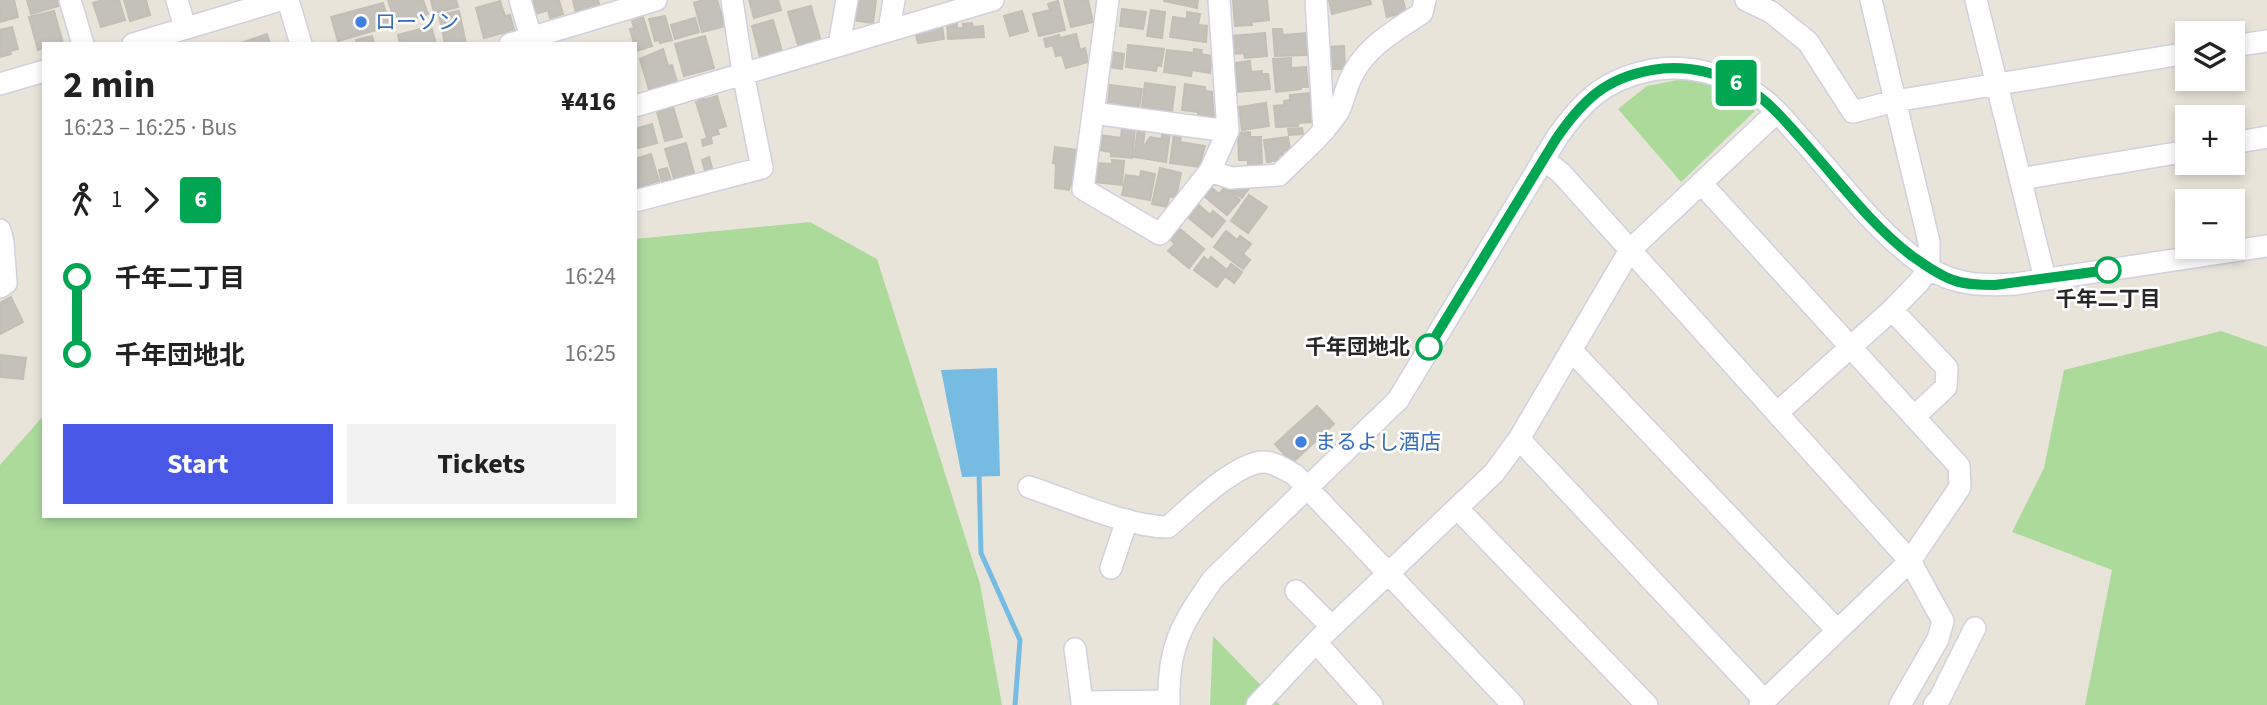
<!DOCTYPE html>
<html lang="en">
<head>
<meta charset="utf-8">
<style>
	body { margin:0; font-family:"Source Sans 3","Noto Sans JP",sans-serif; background:#f2f2f2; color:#222; height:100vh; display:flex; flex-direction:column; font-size:26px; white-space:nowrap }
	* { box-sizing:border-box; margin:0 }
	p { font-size:23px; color:#767676 }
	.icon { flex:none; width:38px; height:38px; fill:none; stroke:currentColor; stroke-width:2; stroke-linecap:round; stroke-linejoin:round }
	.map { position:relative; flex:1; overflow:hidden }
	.drawer { position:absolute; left:42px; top:42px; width:595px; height:476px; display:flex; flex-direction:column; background:#fff; border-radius:0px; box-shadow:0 4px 10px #0003 }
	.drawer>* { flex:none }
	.badge { padding:0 14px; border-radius:5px; font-size:24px; line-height:46px }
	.controls { position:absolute; left:2175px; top:21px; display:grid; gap:14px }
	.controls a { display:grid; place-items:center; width:70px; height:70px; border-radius:0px; background:#fff; box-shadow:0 4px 10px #0003; font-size:35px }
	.map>.badge { position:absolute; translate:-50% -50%; box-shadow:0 0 0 4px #fff }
	.legs { display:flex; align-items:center; gap:10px; height:77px; padding:0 21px; font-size:23px }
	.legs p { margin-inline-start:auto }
	.headline { display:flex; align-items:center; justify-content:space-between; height:119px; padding:0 21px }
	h1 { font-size:38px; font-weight:700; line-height:52px }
	.action { display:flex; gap:14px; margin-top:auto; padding:14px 21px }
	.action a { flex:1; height:80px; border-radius:0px; background:#4957e7; color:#fff; font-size:28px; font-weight:700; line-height:80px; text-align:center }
	.action a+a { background:#f2f2f2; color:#222 }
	ul { padding:0 21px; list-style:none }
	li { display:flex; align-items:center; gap:24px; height:77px; font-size:26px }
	li i { display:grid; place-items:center; width:10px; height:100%; margin:0 9px; background:currentColor }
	li i::after { content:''; width:18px; height:18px; margin:-9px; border:5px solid; border-radius:50%; background:#fff }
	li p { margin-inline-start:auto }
	li:first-child i { background:linear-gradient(#0000 50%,currentColor 0) }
	li:last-child i { background:linear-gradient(currentColor 50%,#0000 0) }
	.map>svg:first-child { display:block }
</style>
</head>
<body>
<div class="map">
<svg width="2267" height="705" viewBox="0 0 2267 705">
	<rect width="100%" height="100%" fill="#e9e4da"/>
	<path fill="#abda9b" d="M1683,79L1722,88L1755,111L1681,182L1618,109L1647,86Z
		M810,222L877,259L980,584L1002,705H0V465L44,415V516H635V239Z
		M2221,331L2267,347V705H2085L2112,570L2012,532L2044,468L2064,370Z
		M1213,636L1280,705H1210Z"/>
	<path fill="#76bbe1" d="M997,368L1000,476L962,477L941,370Z"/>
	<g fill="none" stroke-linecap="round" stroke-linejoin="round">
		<path stroke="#76bbe1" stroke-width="5" d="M979,472L981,553L1020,640L1015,705"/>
	</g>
	<path fill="#c4c0ba" stroke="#c3bfb4" stroke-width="2" d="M0,0H14L18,17L0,22Z
		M27,0H59L61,5L31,14Z
		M102,0H119L125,20L101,27L93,3Z
		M124,0H146L150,15L130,21Z
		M388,0H423L428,14L396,24Z
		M431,0H456L458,7L434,13Z
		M532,0H559L563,14L550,18L548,10L536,14Z
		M573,0H598L600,7L576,13Z
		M703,0H717L725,26L702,32L694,3Z
		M749,0H778L781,10L754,18Z
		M854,0H876L873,23L851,20Z
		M1064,0H1088L1093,22L1071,27Z
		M1198,0L1197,8L1164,1V0Z
		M1233,0H1267L1269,20L1251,22L1252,25L1235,26Z
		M1329,0H1370L1371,4L1332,14Z
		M1383,0H1403L1406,12L1387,17Z
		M500,1L505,16L510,15L514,30L484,38L476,8Z
		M1058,1L1065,30L1039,36L1033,14L1050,10L1048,4Z
		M383,3L390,26L338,41L331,17Z
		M811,6L820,38L798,45L788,12Z
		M1122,9L1146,12L1143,29L1120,26Z
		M1151,10L1165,12L1162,38L1147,36Z
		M54,11L63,43L44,44V48L38,50L29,17Z
		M459,11L466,44H445L439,15Z
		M1022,11L1028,31L1010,36L1004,16Z
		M1187,12L1200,14L1198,25L1207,26L1206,42L1170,37L1173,17L1187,19Z
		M665,16L672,40L660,43L659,40L655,41L649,19Z
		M643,17L652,46L636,51L630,29L634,28L632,21Z
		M695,18L699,32L675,39L671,25Z
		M773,20L782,51L760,57L752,26Z
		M957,22V28H963V24L972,23L973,27L983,26L984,37L948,39L947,23Z
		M431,26L436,44H400L398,35Z
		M942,26L944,39L918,43L915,30Z
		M12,27L18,49L10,51L11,54L0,57V30Z
		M1273,29H1282L1283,35L1307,33L1309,55L1275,56Z
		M1265,33L1267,56L1245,58L1244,53L1233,54L1232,36Z
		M267,34L270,44H238Z
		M1076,34L1080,50L1085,48L1088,62L1066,68L1062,55L1056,56L1053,45L1046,47L1044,39L1059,35L1060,38Z
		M372,36L374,44H357L356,40Z
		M705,36L714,68L684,76L675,44Z
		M1128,45L1164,49L1161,66L1157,65L1156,71L1126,67Z
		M1344,46L1345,69H1330L1328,47Z
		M663,49L668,66L672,65L677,82L649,90L640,59Z
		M1194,49L1202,50L1201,54L1212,56L1210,73L1192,70L1191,76L1164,72L1167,50L1194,53Z
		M1112,52L1124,54L1122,69L1110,67Z
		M1291,58V68L1306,67L1308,87H1301V89L1276,92L1273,59Z
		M1250,61L1251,72L1262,71V74H1268L1270,89L1238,92L1235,63Z
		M1145,83L1175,87L1172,111L1142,107Z
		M1185,84L1205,87V91L1212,92L1214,119L1198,117V112L1182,110Z
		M1110,85L1142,89L1139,108L1108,104Z
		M1310,93L1312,122L1298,123V126L1276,127L1274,106L1284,105V101L1290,100V95Z
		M717,96L726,126L717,129L719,134L707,137L696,102L699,101V98L703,97L704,100Z
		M1266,103L1269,126L1242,130L1239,107Z
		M673,107L682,137L665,141L657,112Z
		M652,124L657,143L635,149V129Z
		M1122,127L1135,128L1132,158L1111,156V152L1098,150L1099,135L1121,138Z
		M1138,128L1145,129L1143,145H1145L1150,137L1161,139L1163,132L1170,133L1166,162L1134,157Z
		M1302,128L1303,134L1289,135L1288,129Z
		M1250,132V137H1261L1262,165L1248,166V160H1239L1238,133Z
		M1174,134L1181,135L1180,142L1205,146L1199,167L1170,163Z
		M711,137L712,143L703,146L702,140Z
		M1288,137L1290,150L1283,151L1284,155L1278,156L1279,160L1267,162L1264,140Z
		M686,143L694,173L674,179L665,149Z
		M1055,147L1078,150L1074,186L1070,185L1069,190L1055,188L1056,164L1053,163Z
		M651,154L659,181L635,188V159Z
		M709,157L713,172L706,174L702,160Z
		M1112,160L1124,161L1122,185L1095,182L1097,163L1112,164Z
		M667,168L671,180L662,182L659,170Z
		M1160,168L1181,173L1176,198L1169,196L1167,207L1152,204Z
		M1141,171L1155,174L1150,200L1122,195L1126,175L1140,177Z
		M1211,187L1219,194L1225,187L1240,200L1227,215L1204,196Z
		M1233,187H1250L1242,198L1230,190Z
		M1249,195L1267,207L1248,233L1231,221Z
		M1199,205L1210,215L1213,211L1225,221L1212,237L1189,218Z
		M1180,229L1204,249L1189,268L1168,251L1175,244L1171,240Z
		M1226,231L1237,240L1240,236L1251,244L1243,254L1250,260L1243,269L1214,247Z
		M1204,257L1208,261L1211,257L1227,270L1231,264L1242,272L1234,283L1225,276L1217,287L1194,270Z
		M11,297L23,322L0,334V303Z
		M0,355L26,358L23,379L0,377Z
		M1317,406L1334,424L1292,463L1275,444Z"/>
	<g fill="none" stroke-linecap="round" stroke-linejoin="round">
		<g stroke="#d0d1df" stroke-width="24">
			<path id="minor" d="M70,0L83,44
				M177,0L185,28
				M288,0L301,44
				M520,0L533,44
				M1108,0L1083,189L1160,234L1210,171L1228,131L1219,0
				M1316,0L1324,131
				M1746,0L1771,12L1808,42L1853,112L1895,101L2188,53
				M1976,0L2045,279
				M889,30L894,0
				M133,44L280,0
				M510,44L656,0
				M839,45L847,0
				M2233,46L2267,41
				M0,84L44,71
				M635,106L993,0
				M1093,113L1228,131
				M2233,143L2267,137
				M1543,159L1561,173L1910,561L1943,621L1938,639L1900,705
				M1210,171L1231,178L1279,175C1299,155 1322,136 1338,112C1343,103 1345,92 1349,82C1363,48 1393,32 1422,13L1425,0
				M2020,179L2188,151
				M1701,183L1959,466L1960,487L1910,561L1760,705
				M635,201L762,168L743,73L732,0
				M0,230L3,242L6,283L0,287
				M1892,310L1947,368L1946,387L1914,417
				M1571,350L1837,630
				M1777,413L1892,310L1919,282L1929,268V242L1871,0
				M1519,439L1765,701
				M1029,487C1069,500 1128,527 1168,527C1189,509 1236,462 1264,462C1274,462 1286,470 1295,475L1513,705
				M1457,508L1647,705
				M1111,568L1127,520
				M1296,591L1332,627
				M1075,649L1082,702
				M1082,705V702L1169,701
				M1169,705C1167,647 1181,625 1213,579L1398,400L1556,139C1582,101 1605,79 1652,70C1686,64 1723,73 1753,92C1774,105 1789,126 1806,144C1844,187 1880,236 1928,268C1955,285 1984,286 2015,284L2267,246
				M1257,705L1318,640
				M1372,705L1322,649L1318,640L1494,473L1519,439L1630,250L1777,112
				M1934,705L1940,698L1975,628"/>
		</g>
		<use href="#minor" stroke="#fff" stroke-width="21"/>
	</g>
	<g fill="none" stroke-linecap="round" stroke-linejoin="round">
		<g stroke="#fff" stroke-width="16">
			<path id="line-1" d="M1429,347L1556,139C1582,101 1605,78 1652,70C1686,64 1724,73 1753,92C1772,105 1787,123 1802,140C1838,180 1870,224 1912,256C1925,265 1938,275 1953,280C1966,285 1982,285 1995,285L2108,270"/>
		</g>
		<use href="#line-1" stroke="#00a651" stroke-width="10"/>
	</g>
	<g fill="#3f7fe0" stroke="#fff" stroke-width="2.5">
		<circle cx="361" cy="22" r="7"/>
		<circle cx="1301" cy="442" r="7"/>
	</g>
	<g fill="#fff" stroke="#00a651" stroke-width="3.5">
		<circle cx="2108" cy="270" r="12"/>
		<circle cx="1429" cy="347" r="12"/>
	</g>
	<g text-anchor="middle" stroke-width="5" stroke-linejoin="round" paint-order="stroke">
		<g font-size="21" fill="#366cbe" stroke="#fff" text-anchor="start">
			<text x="375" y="29">ローソン</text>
			<text x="1315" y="449">まるよし酒店</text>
		</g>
		<g font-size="21" font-weight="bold" fill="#272727" stroke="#fff">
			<text x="2108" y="306">千年二丁目</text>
			<text x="1410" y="354" text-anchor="end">千年団地北</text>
		</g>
	</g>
</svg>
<div class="controls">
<a><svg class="icon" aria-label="layers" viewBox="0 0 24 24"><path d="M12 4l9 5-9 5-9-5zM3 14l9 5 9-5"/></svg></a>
<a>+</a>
<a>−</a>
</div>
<b class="badge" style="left:1736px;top:83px;background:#00a651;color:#fff">6</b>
<section class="drawer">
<div class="headline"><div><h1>2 min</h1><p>16:23 – 16:25 · Bus</p></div><b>¥416</b></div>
<div class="legs"><svg class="icon" aria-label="walk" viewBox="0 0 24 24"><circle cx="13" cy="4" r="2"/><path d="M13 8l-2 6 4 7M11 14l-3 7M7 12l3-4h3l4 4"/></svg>1<svg class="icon" aria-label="forward" viewBox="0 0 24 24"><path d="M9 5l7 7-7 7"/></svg><b class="badge" style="background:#00a651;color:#fff">6</b></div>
<ul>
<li><i style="color:#00a651"></i><b>千年二丁目</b><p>16:24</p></li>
<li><i style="color:#00a651"></i><b>千年団地北</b><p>16:25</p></li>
</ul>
<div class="action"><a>Start</a><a>Tickets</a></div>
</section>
</div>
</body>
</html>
